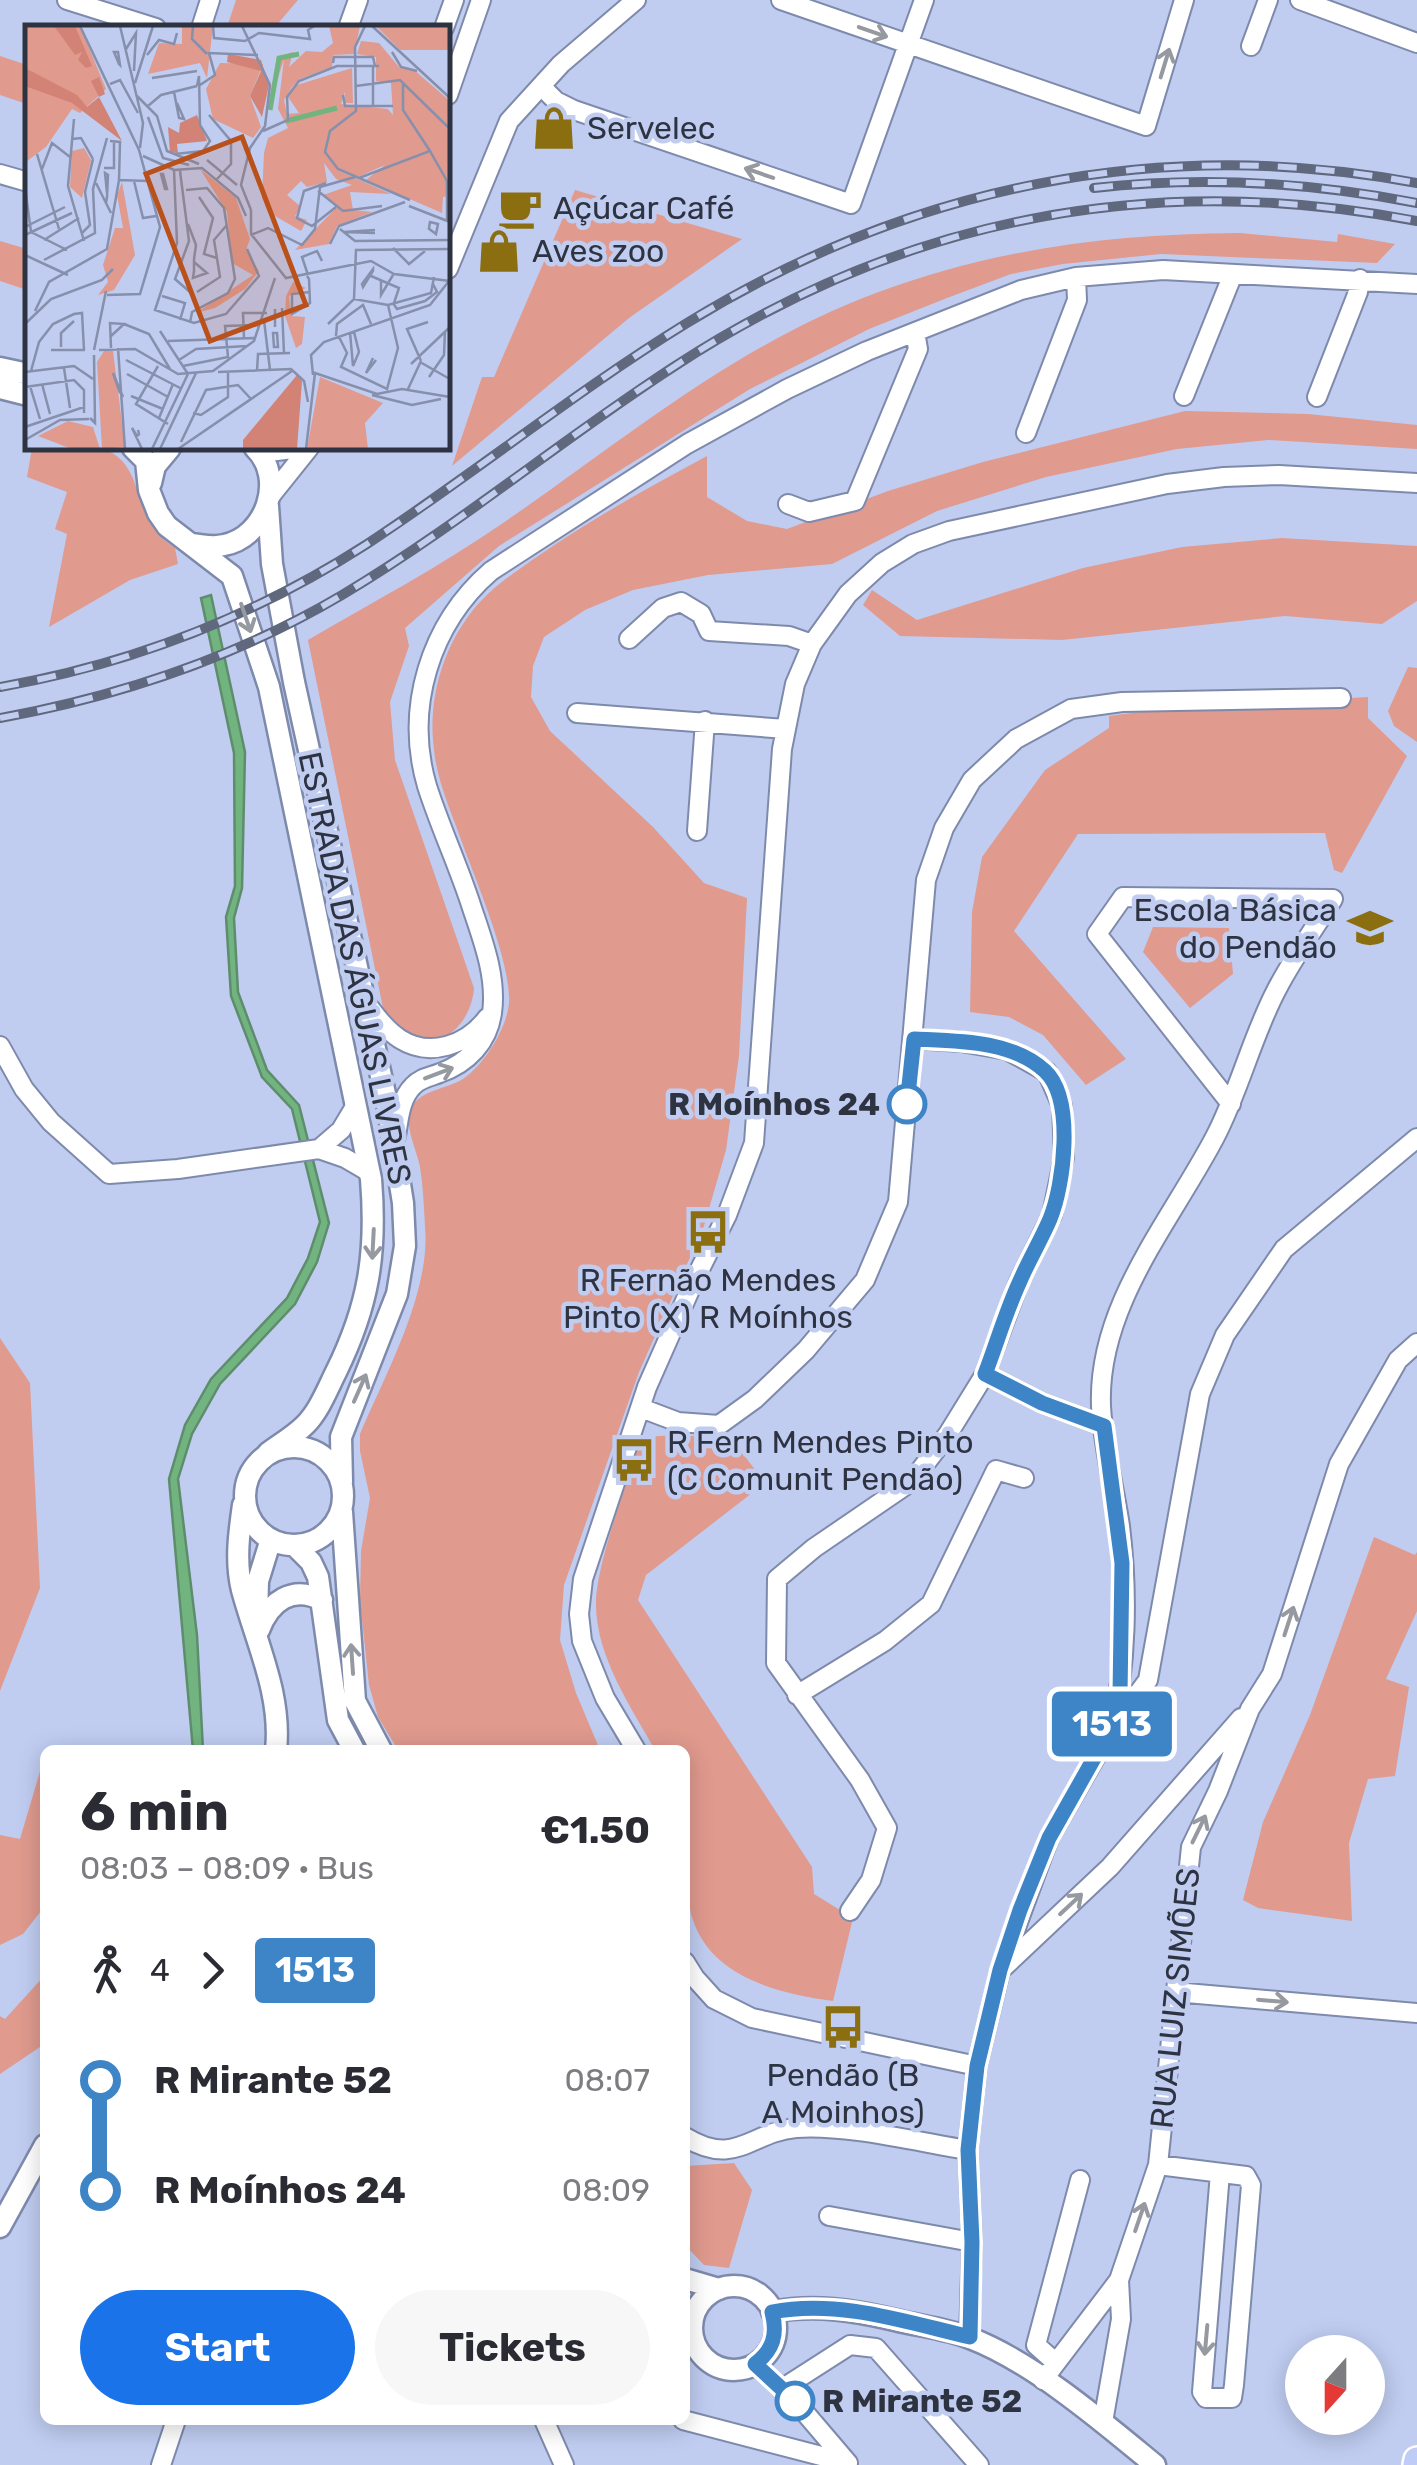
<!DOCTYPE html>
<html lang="en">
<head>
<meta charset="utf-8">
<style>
	body { margin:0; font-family:Rubik,sans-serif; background:#f7f7f7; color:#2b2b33; height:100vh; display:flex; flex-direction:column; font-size:38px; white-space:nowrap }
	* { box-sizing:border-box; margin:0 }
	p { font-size:32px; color:#7c7c81 }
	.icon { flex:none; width:55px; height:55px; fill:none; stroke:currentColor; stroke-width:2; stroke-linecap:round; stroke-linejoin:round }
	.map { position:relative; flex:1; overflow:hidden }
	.sheet { position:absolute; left:40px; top:1745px; width:650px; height:680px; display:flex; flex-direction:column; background:#fff; border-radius:15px; box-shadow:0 5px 25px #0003 }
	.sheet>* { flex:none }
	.badge { padding:0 20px; border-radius:8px; font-size:35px; line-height:65px }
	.needle { width:65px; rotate:201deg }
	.tools { position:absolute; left:1285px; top:2335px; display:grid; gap:20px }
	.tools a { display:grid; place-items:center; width:100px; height:100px; border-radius:50%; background:#fff; box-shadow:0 5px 25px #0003; font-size:50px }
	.map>.badge { position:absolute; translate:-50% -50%; box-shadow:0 0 0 5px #fff }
	.legs { display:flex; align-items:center; gap:15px; height:110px; padding:0 40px; font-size:32px }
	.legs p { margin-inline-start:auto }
	.overview { display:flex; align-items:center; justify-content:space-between; height:170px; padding:0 40px }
	h1 { font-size:55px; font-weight:700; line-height:75px }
	.button { display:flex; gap:20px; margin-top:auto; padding:20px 40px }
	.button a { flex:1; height:115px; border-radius:60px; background:#1a73e8; color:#fff; font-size:40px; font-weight:700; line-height:115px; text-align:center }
	.button a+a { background:#f7f7f7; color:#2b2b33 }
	ul { padding:0 40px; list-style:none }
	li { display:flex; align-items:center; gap:35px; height:110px; font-size:38px }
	li i { display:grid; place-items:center; width:15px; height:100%; margin:0 12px; background:currentColor }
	li i::after { content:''; width:25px; height:25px; margin:-12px; border:8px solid; border-radius:50%; background:#fff }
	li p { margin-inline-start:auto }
	li:first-child i { background:linear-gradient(#0000 50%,currentColor 0) }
	li:last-child i { background:linear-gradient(currentColor 50%,#0000 0) }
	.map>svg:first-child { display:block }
</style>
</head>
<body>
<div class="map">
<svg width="1417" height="2465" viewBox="0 0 1417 2465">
	<rect width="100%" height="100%" fill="#c0cdf1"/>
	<path fill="#e09a8e" d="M236,0H298L275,27H227Z
		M0,56L27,65V104L0,95Z
		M575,190L742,239L629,318L452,466L482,377H494Z
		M1240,233L1337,242L1338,234L1395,244L1377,263L1161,254L1063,264L1011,274L947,298L869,329L750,389L499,546L405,628L409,646L390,702L395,760L474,988C472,1018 448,1050 413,1037C400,1032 392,1018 383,1008L308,640C373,602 441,566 503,523C627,438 732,347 876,293C997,248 1112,234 1240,233Z
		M0,241L27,249V290L0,281Z
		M1185,411L1308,414L1417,425V449L1268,440L1177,449L1046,477L937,511L832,564L708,575L633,590L585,610L544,637L533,666L531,697L550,731L653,827L704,883L747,898L739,1056L726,1150L704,1226L639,1372L564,1585L560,1640L576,1693L600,1750H398L378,1717L369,1685L360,1600L361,1551L370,1498L360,1451V1434C385,1375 431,1292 425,1227C424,1207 423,1186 420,1167C417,1150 403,1124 411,1108C420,1090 447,1089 463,1079C484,1065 507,1028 509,1003C512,964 474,876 460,837C450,809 437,780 434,750C427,698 444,642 479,603C496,584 517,571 538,556C592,519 649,487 707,456V497L747,521L787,529L888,491L983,462Z
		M32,448C53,447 84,442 103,449C148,464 129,520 175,548L178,564L130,580L49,627L67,534L55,529L67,492L27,477Z
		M1282,538L1417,546V601L1382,624L1285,616L1062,640L900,636L863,605L872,590L917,620L1083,568L1182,547Z
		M1408,667L1417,668V742L1394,726L1388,711Z
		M1368,697V718L1407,756L1342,873L1334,870L1325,833L1078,834L1014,931L1126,1059L1086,1085L1043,1035L1009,1017L970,1012L972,912L982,857L1045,770L1109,728V716L1162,709Z
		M1153,927L1229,928L1233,974L1190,1008L1143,952Z
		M0,1338L30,1383L40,1588L0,1691Z
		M726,1431L765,1483L646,1575L638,1600L812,1867L814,1894L853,1918L833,2001C781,1994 712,1978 693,1920C687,1905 690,1883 689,1866C686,1827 685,1789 685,1750H655C631,1707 597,1658 596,1606C595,1567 626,1487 638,1447L648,1437C676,1433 699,1440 726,1431Z
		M1374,1537L1415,1555L1417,1552V1611L1386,1679L1409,1687L1395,1776L1368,1779L1349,1843L1352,1921L1258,1908L1243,1900L1263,1822L1310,1715Z
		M44,1758L45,1906L23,1934L0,1945V1835L20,1839Z
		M45,1975V2039L40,2047L0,2074V2016L5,2019Z
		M734,2163L752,2190L729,2268L704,2265L685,2245V2166Z"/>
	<path fill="#72b47f" stroke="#5e8d6d" stroke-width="2.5" d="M211,595L245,752L242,888L234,918L238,992L267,1070L299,1105L329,1223L317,1262L295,1304L220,1384L192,1434L178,1479L197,1635L203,1750H193L169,1479L185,1425L211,1379L287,1298L308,1258L320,1222L292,1109L262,1077L231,996L226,917L235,886L234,753L201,598Z"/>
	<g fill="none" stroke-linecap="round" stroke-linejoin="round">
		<g stroke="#7e8aac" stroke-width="22">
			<path id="minor" d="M67,0L156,28
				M781,0L1146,126L1184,0
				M1300,0L1417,43
				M201,28L210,0
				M348,28L358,0
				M444,28L454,0
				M1251,46L1268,0
				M541,86L556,101L574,110L851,204L924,0
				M448,95L481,0
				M0,174L28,182
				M448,269L509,121L561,64L636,0
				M1184,396L1233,274
				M1317,397L1358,292L1360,279
				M1026,433L1077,300L1076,277
				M261,453L300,448
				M269,498L309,448
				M788,504L809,512L855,501L918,349L915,332
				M629,639L663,608L681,602L701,614L709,631L789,636L812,644
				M577,713L786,729
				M697,831L705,721
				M366,1003C376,1016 386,1030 400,1039C430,1058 467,1045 487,1018
				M0,1046L24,1089L51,1122L109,1174L178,1169L319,1149L345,1158L369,1172
				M396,1136C399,1119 400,1099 413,1086C420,1078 430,1077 440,1073C468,1063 488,1042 492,1013C497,977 483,941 472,908C459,867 440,827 427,786C404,708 430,624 491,571L687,444L787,389L867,351L1021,290L1076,277L1163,270L1417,284
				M319,1149L341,1130L356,1105
				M985,1374L1042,1403L1104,1426
				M641,1408L678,1422L719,1425L755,1399L806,1350L865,1280L898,1202L926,880L944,828L972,780L1016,739L1071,709L1122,702L1341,698
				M797,1695L885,1641L931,1604L996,1470L1024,1478
				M1111,1730C1127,1666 1128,1592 1120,1526C1114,1486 1103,1446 1101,1406C1097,1306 1171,1221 1215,1137C1240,1089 1252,1036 1277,989C1293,958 1314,929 1333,899L1123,897L1097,934L1231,1104
				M636,1750L605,1698L582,1641L579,1614L583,1579L647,1387L693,1283L727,1215L754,1143L782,749L795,684L812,644L848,594L882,563L913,544L949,531L1167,484L1224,477L1279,475L1417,483
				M850,1911L871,1880L887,1828L860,1780L776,1663L777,1579L814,1548L912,1481L948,1434L985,1374L1019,1282L1052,1215L1064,1157L1062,1106L1047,1072L1007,1050L961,1042L914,1039
				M685,1962L695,1978L714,1999L752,2018L977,2066
				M1004,1967L1110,1867L1241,1718
				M1175,1992L1417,2013
				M685,2137C736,2168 750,2132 796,2128C844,2124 918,2142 968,2150
				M1158,2165L1246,2176L1251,2185L1234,2385L1232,2398H1206L1202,2392L1220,2173
				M829,2216L972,2242
				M969,2337L972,2242L968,2150L977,2066L1000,1971L1049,1838L1111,1730L1148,1680L1200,1394L1225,1335L1284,1249L1417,1138
				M1055,2362L1036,2345L1080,2180
				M755,2364L795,2401L847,2462
				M1043,2380L1119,2280L1158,2165L1191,1847L1218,1791L1250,1709L1272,1674L1339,1464L1398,1360L1417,1343
				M783,2388L850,2345L876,2348L979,2465
				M544,2420L564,2465
				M683,2420L848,2463
				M1103,2422L1121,2319L1119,2280
				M161,2465L176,2420"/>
		</g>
		<g stroke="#7e8aac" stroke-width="25">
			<path id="tertiary" d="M0,368L28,374
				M0,388L28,395
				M133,448L146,461L149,490L158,513L167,526L232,576L269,687L371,1179C377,1253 369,1305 336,1372C327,1390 319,1411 305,1425C294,1436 280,1444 268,1453
				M151,483L155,466L170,448
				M268,506L272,564L294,682L387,1103L403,1203L405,1246L397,1294L341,1437L342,1482
				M192,544C203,545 213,548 224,545C266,537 286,478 255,448
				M245 1496a49 49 0 1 1 98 0a49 49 0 1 1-98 0Z
				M243,1505C239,1533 235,1562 242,1590C256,1642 282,1695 276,1750
				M342,1512L355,1701L381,1750
				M294,1545L311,1562L318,1577L338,1720L354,1750
				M257,1617L258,1581L271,1539
				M259,1630C270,1601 292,1585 322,1600
				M0,2227L45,2145
				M685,2279L719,2289
				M692 2328a42 42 0 1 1 84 0a42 42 0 1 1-84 0Z
				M772,2312C814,2304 853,2310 895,2320C919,2326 947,2329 970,2338C1033,2362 1104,2423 1155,2465"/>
		</g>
		<g stroke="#fff" stroke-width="30">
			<path id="primary" d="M1416,2465L1417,2460"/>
		</g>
		<use href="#minor" stroke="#fff" stroke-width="18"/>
		<use href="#tertiary" stroke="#fff" stroke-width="20"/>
		<use href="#primary" stroke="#beccf7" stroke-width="25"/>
		<g stroke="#60687e" stroke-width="10">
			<path id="rail" d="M1094,188C1203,176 1309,182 1417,203
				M0,687C131,664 255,616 367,544C475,473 576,391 687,323C910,186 1159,135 1417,183
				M0,718C120,696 237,657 342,595C458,526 562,439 675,366C902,218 1151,170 1417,221"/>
		</g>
		<use href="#rail" stroke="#c0cdf1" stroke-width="6" stroke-dasharray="19" stroke-linecap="butt"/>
	</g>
	<defs><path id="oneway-shaft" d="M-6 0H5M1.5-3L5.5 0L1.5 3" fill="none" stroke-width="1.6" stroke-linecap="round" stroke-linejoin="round" transform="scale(2.5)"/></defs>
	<g stroke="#9699a0">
		<use href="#oneway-shaft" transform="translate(873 32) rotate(19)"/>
		<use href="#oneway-shaft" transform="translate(1165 63) rotate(-73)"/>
		<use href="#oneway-shaft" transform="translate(759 173) rotate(-161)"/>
		<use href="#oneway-shaft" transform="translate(246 618) rotate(71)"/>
		<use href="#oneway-shaft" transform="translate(439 1073) rotate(-21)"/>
		<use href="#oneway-shaft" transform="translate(373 1244) rotate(93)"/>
		<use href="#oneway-shaft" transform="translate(360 1388) rotate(-66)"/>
		<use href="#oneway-shaft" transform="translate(1289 1621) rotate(-72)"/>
		<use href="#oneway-shaft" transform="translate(352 1659) rotate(-94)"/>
		<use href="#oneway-shaft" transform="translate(1199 1829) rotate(-64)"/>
		<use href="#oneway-shaft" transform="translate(1071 1904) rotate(-43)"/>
		<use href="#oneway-shaft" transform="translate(1273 2001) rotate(5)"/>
		<use href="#oneway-shaft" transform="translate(1140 2217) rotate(-71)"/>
		<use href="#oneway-shaft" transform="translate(1206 2340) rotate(95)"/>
	</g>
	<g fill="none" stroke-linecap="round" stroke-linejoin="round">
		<g stroke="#fff" stroke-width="22">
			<path id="line-1" d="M795,2401L755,2364C773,2350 778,2335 772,2312C838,2299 906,2322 970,2337L972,2242L968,2150L977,2066L1000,1970L1020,1910L1049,1838L1110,1730L1120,1694L1122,1563L1104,1426L1042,1403L985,1374C997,1343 1006,1311 1020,1281C1029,1260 1041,1240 1050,1219C1064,1185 1075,1099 1045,1071C1012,1040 956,1041 914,1039L907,1104"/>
		</g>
		<use href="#line-1" stroke="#3d85c6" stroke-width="15"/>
	</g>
	<defs>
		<g id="shop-bare" transform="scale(3.45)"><path d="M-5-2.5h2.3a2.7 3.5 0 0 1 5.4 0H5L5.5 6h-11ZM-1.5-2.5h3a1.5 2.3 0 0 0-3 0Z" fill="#8b6e10" stroke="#c0cdf1" stroke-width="2.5" paint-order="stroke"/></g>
		<g id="cafe-bare" transform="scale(3.45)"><path d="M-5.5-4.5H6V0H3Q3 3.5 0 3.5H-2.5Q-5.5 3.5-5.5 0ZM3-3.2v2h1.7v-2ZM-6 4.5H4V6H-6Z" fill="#8b6e10" stroke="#c0cdf1" stroke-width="2.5" paint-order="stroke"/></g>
		<g id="school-bare" transform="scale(3.45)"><path d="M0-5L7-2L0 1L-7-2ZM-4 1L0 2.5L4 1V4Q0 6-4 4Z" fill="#8b6e10" stroke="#c0cdf1" stroke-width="2.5" paint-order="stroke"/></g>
		<g id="bus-bare" transform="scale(3.45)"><path d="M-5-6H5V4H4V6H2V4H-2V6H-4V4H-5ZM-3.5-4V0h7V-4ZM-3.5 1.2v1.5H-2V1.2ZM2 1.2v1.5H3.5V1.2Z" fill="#8b6e10" stroke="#c0cdf1" stroke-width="2.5" paint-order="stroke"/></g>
	</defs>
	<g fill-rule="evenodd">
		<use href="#shop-bare" x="554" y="128"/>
		<use href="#cafe-bare" x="520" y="208"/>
		<use href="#shop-bare" x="499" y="251"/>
		<use href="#school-bare" x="1370" y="928"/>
		<use href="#bus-bare" x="708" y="1232"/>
		<use href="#bus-bare" x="634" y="1460"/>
		<use href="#bus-bare" x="843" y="2027"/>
	</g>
	<g fill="#fff" stroke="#3d85c6" stroke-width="5">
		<circle cx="907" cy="1104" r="18"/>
		<circle cx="795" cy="2401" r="18"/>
	</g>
	<g text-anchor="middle" stroke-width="9" stroke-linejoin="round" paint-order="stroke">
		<g font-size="32" fill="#2e3342" stroke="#c0cdf1" text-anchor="start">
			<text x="587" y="139">Servelec</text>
			<text x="553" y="219">Açúcar Café</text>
			<text x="532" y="262">Aves zoo</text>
			<text x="1337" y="921" text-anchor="end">Escola Básica<tspan x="1337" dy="37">do Pendão</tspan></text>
			<text x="708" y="1291" text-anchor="middle">R Fernão Mendes<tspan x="708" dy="37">Pinto (X) R Moínhos</tspan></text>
			<text x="667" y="1453">R Fern Mendes Pinto<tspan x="667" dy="37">(C Comunit Pendão)</tspan></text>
			<text x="843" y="2086" text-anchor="middle">Pendão (B<tspan x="843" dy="37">A Moinhos)</tspan></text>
		</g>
		<g font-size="32" fill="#2e3342" stroke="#c0cdf1">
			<text transform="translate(355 968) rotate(78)" y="11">ESTRADA DAS ÁGUAS LIVRES</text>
			<text transform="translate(1175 1998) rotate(-84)" y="11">RUA LUIZ SIMÕES</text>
		</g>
		<g font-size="32" font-weight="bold" fill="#2e3342" stroke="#c0cdf1" text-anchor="end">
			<text x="880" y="1115">R Moínhos 24</text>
			<text x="822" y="2412" text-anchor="start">R Mirante 52</text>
		</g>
	</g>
	<g transform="translate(25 25)">
		<rect width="425" height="425" fill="#c0cdf1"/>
		<path d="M0,1H55L81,64L55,88L47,84L21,122L2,136ZM157,1H188L182,53L175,38L123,49L134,18L157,19ZM304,1H335L329,29L308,30L307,42L275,54L267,62L259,75L262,89L274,88L263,72L272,60L327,43L328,78H320V67L316,79L363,84L368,90L366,58L351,56V32L332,29L336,16L354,18L374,42L389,45L425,76V171L418,172L417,188L341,155L360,140L333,152L310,144L366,169L325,167L328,185L319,186L298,170L327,160L311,154L299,138L302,157L282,162L276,156L262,170L276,182L270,191L282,195L276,206L243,187L237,173L239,128L243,113L263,103L253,84L259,34L246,75L252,32L268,27L264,42L281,26L297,27L308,18ZM351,1H425V25H375ZM195,38L238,39L225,71L236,102L228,113L188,94L181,64ZM59,123L66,135L57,173L45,162L47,126ZM175,144L211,173L225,214L221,225L234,246L220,264L190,283L171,288L228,250L207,238L202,187ZM97,157L110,230L89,265L73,270L83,257L78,240L90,203H98L92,170ZM311,183L347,187L312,201L304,219L270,225ZM268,257L281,263L264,271L266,291L280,292L277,319L271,323L260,291L261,271ZM88,326L100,422L77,424L72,337L79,326ZM295,352L358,378L340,398L343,424H282ZM43,396L68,402L75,424H47L13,411Z" fill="#e09a8e"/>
		<path d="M29,1H50L67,41L61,43L53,35L57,27L50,30ZM203,29L236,35L244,60L237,92L225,71L236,46L202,37ZM0,43L52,70L62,82L74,72L66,56L74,52L80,69L74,72L97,116L47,78L0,61ZM172,90L182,116L152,119L153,128L145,127L143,102L154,108L155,98ZM272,350L277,356L272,424H218V415Z" fill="#d38376"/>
		<path fill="none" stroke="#72b47f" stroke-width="5" d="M245,85L254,33L274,29M261,96L312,83"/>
		<path fill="none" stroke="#868fab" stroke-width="2.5" d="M55,1L114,125L135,202L115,269L82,270M95,1L118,98L115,123M168,1L167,14L182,29M188,1L189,13L220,16L234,8L285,14L283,5L289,1M217,1L245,60L240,101L225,123L216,160L226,185M340,1L330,22L331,86L305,106L300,127L313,144L385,175M347,1L425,73M101,24L111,8L109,46M89,27H93L95,40L94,39ZM367,27L376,42L392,46M122,30L134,15L149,19L152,8M308,38L309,32H348L350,41M348,41V81M127,53L172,46M110,58L128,1M85,59L95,55L113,88M175,60L190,50L184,28L233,30M331,61L375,55L425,104M149,67L154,93L159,94L152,78M318,70L320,81H368M112,71L132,91L142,126L174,139M123,81L136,70L172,61M184,90L206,116V139L192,154M123,92L138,133L164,140M49,94L43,161L59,216M238,106L263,95L262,72L274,56L312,41H354M47,114L56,113L68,134M85,116L95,117L94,155M405,126L422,156V195M12,129L34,204M150,129L178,126L185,116L175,100L174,51L172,61M118,131L149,145L177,143L213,173L221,191M182,135L212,160M79,143H89V116M17,144L27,118L45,132M149,145L152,218L130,285L169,298L201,289L234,251L222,224M155,146L164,216L150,254L165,267M136,149H138L142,164H140ZM334,153L405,126L378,85V58M109,156L118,193L131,191M71,158L86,188M301,158L279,166L272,193L287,201L311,182M0,162L6,207L42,225M161,165L182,163L199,183L210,254L203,268L167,287L165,298M293,166L318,186L357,181M174,172L188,193L179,229L192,233M81,178L82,172L83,150L80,148L82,168M384,181L425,197M226,185V209L261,253L346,236L369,249L425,256M163,199L171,220L169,234V246L168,253L182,248L169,237M0,202L40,182M403,203L411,209L413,199L405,197L404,203M315,204L330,216L425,215M350,205L319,207L350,208M57,208L65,200L60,167L68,134M0,210L47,188M226,210L243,203L277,220L290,204L295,162L330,152M19,215L54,193M305,219L314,201L380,177M368,223L384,239L400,226M0,230L43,250M19,235L70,208L68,164L82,113M348,244V246L338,262L337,259ZM283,250L277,232L292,226L297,236M282,251L284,254L285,278L267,289V269L285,267M346,251L374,263L369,278M356,256V270L368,250M172,267L195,252L189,215L201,201M137,271L160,278L155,295M329,274L331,225L425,224M368,278L372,284L400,276L412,267L408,259M257,283L259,328M10,286L24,257L82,224L94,155L123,156M239,295L245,345M0,299L26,274L77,255L88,244M99,299L124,309L145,344M250,299V284V302M303,299L329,274L363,280L406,268L409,252M135,306L163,349M325,307L328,341L334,327L329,307M248,308H252L253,322H249ZM86,311L99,299L85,298L86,323M311,311L312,299L338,280L346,299M314,312L322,328L316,342L362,364L373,323L363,280M219,313L218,288H242M143,316L229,313M36,322V308L49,296M93,323L100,424M26,325H60M69,325L81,266M74,325L110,324L153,349L188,346L229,316L250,253M348,333L341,348L351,335M101,335L157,364M154,335L171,324L222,321M396,336L382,304L403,297M395,337L423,353M386,339L425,302M133,341L111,379L143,399M158,341L203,332L200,301L235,300M39,343L45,383M6,346L14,317L28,299L49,289L57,288L59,325M232,346L233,329L265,328M0,347L49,341L68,354M193,347L266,344L279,356L283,377M102,349L143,372M288,350L286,330L299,317L405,280L424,256M404,352L419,330L420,306M17,359L25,389M5,361L15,394M0,362L49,355L59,365V388M383,364L396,336M95,368L88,348L98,372M347,370L387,380L416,374M106,371L138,384M168,388L176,390L203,372V347M65,393L70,398L69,330M134,393L148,359M0,402L59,382M113,405L114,409L112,411L107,403L117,424M0,415L35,395L64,394M156,417L181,365L213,360L226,374M127,424L163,349M135,424L171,348M153,424L267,346M281,424L290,348L352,369L377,364L425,372"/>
		<path fill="#ba501a" fill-opacity="0.15" stroke="#ba501a" stroke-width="5" d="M217,112L281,280L185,316L121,149Z"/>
		<rect width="425" height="425" fill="none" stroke="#2e3342" stroke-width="5"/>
	</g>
</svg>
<div class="tools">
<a><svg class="needle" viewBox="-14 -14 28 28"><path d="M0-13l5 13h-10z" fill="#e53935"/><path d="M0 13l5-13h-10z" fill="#7c7c81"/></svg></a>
</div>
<b class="badge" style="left:1112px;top:1724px;background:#3d85c6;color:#fff">1513</b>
<section class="sheet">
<div class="overview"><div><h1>6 min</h1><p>08:03 – 08:09 · Bus</p></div><b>€1.50</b></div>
<div class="legs"><svg class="icon" aria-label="walk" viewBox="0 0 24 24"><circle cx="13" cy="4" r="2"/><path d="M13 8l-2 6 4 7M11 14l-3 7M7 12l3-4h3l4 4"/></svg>4<svg class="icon" aria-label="forward" viewBox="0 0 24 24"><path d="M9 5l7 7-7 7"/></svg><b class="badge" style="background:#3d85c6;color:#fff">1513</b></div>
<ul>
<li><i style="color:#3d85c6"></i><b>R Mirante 52</b><p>08:07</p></li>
<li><i style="color:#3d85c6"></i><b>R Moínhos 24</b><p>08:09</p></li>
</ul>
<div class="button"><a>Start</a><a>Tickets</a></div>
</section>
</div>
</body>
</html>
